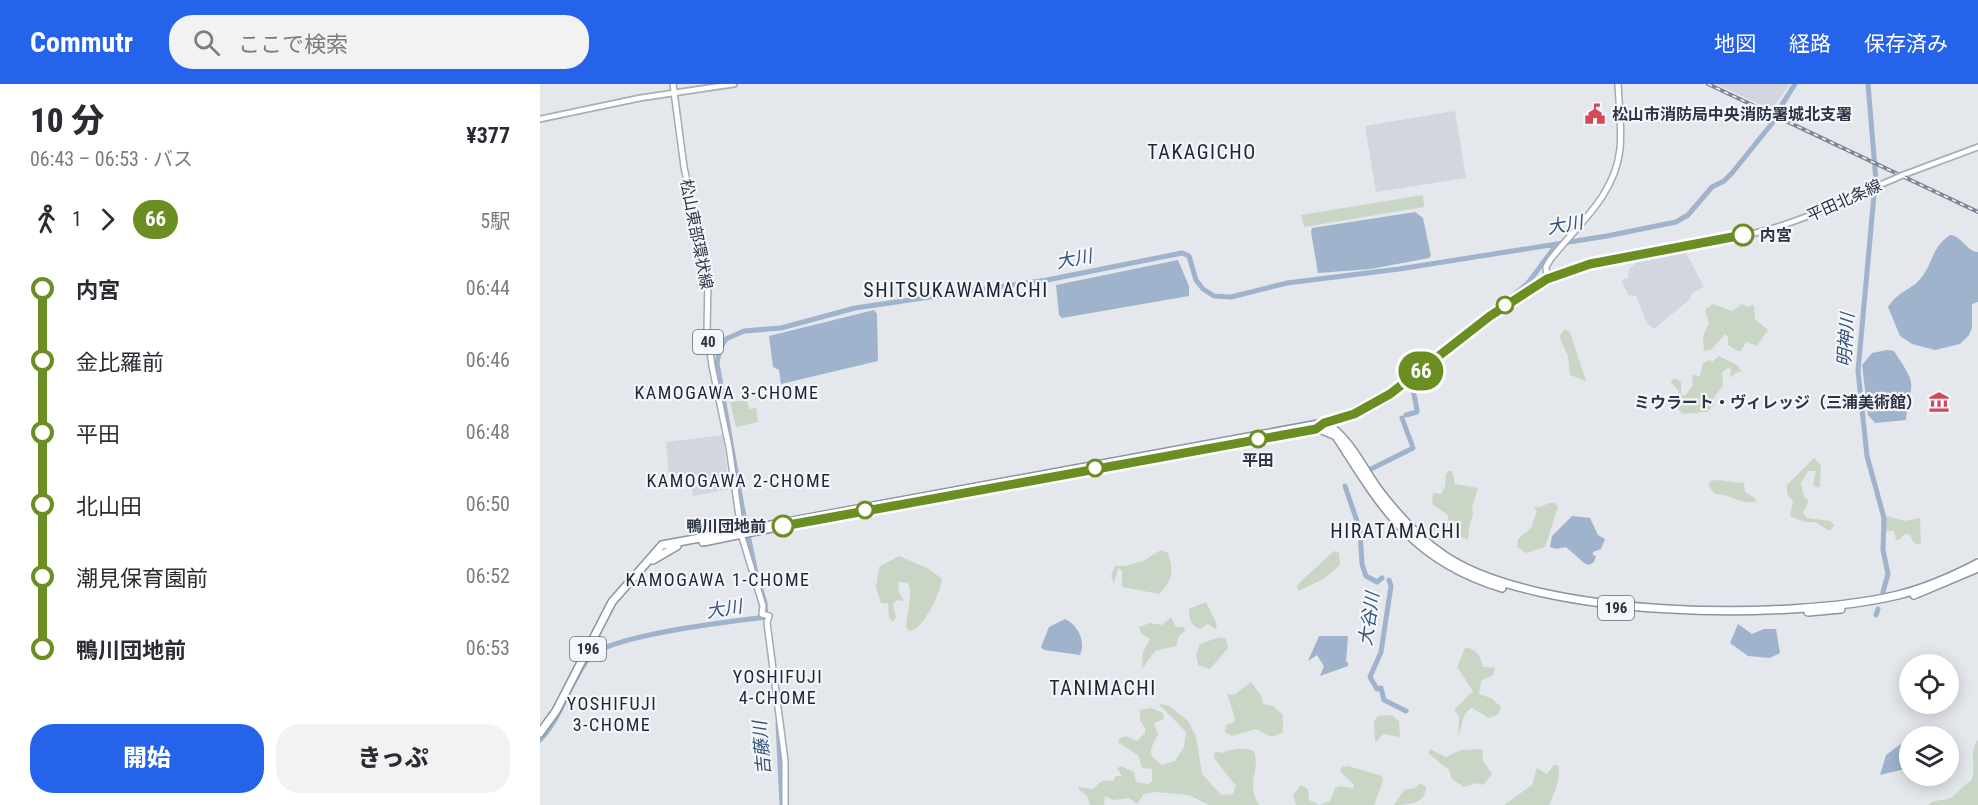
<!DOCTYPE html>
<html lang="ja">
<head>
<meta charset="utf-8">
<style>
	body { margin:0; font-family:"Roboto Condensed","Noto Sans JP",sans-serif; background:#f2f2f3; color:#2b2b33; height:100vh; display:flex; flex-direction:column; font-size:22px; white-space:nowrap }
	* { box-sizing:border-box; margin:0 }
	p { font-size:20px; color:#7c7c81 }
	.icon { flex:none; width:33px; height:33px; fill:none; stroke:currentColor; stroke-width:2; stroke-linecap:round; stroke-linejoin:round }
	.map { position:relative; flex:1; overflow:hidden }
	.sheet { display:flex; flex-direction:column; background:#fff; width:540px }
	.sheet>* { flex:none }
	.badge { padding:0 12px; border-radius:20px; font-size:21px; line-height:39px }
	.controls { position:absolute; left:1359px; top:570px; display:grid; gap:12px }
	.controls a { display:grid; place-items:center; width:60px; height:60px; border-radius:50%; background:#fff; box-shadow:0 3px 15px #0003; font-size:30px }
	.map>.badge { position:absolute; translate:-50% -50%; box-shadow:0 0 0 3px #fff }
	.legs { display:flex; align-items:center; gap:9px; height:66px; padding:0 30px; font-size:20px }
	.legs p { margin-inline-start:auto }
	.head { display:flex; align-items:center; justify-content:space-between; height:102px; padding:0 30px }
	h1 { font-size:33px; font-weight:800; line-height:45px }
	.action { display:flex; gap:12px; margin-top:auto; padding:12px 30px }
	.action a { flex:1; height:69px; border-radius:24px; background:#2563eb; color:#fff; font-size:24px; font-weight:800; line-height:69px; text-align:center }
	.action a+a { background:#f2f2f3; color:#2b2b33 }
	ul { padding:0 30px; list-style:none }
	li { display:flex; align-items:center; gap:21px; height:72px; font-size:22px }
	li i { display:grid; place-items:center; width:9px; height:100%; margin:0 8px; background:currentColor }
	li i::after { content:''; width:15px; height:15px; margin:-8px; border:4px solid; border-radius:50%; background:#fff }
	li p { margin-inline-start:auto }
	li:first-child i { background:linear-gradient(#0000 50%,currentColor 0) }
	li:last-child i { background:linear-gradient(currentColor 50%,#0000 0) }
	header { display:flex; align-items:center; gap:36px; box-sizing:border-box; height:84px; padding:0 30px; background:#2563eb; color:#fff }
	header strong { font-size:28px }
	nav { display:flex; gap:33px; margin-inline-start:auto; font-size:21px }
	.search { width:420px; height:54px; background:#f2f2f3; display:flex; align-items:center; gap:15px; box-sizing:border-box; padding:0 21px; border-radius:24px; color:#7c7c81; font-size:22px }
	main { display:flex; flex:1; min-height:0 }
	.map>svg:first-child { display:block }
</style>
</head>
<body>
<header>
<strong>Commutr</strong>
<div class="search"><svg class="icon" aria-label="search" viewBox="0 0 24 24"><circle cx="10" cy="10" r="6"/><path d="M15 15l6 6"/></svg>ここで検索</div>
<nav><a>地図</a><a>経路</a><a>保存済み</a></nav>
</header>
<main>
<section class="sheet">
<div class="head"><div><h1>10 分</h1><p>06:43 – 06:53 · バス</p></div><b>¥377</b></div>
<div class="legs"><svg class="icon" aria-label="walk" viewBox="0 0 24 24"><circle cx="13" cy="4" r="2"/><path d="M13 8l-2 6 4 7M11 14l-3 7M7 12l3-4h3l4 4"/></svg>1<svg class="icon" aria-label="forward" viewBox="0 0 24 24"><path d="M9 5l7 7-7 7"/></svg><b class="badge" style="background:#6b8e23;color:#fff">66</b><p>5駅</p></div>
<ul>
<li><i style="color:#6b8e23"></i><b>内宮</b><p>06:44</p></li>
<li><i style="color:#6b8e23"></i><span>金比羅前</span><p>06:46</p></li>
<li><i style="color:#6b8e23"></i><span>平田</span><p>06:48</p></li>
<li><i style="color:#6b8e23"></i><span>北山田</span><p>06:50</p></li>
<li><i style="color:#6b8e23"></i><span>潮見保育園前</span><p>06:52</p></li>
<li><i style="color:#6b8e23"></i><b>鴨川団地前</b><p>06:53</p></li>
</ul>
<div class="action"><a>開始</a><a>きっぷ</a></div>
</section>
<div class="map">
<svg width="1438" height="721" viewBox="0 0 1438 721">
	<rect width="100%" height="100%" fill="#e4e7ec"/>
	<path fill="#d2d6de" d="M1176,0H1250L1231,26Z
		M915,27L926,94L836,108L825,42Z
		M1144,165L1164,203L1152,209L1149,216L1114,245L1107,239L1096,212L1088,211L1081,196L1088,194L1089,185L1101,174Z
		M183,351L189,405L153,412L151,401L130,405L126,358Z"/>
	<path fill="#c9d6c5" d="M883,111L884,123L764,143L761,131Z
		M1173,220L1192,227L1202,220L1207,223L1214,221L1215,235L1228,246L1217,262L1206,258L1201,267H1198L1188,261V253L1185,250L1171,266L1164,267L1163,252L1169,239L1165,226Z
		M1025,245L1030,248L1046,297L1030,291L1028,272L1019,252Z
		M1179,272L1197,281L1202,288H1197L1190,294L1191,285L1188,284L1182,288L1183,301L1172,316L1175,320L1167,328L1142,330L1133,317L1139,307L1131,299L1132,296L1135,294L1141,298V310L1145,312L1153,301L1152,291L1160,292L1163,279L1170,276L1172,278Z
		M207,316L209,325L216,324L218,338L196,343L190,318Z
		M1274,374L1281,381L1280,402L1278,404L1273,401L1276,387H1268L1261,399L1264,413L1269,417L1263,429L1267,434L1290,437L1294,441L1290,447L1275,438H1265L1250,432L1253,417L1247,410V401Z
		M909,387H912L915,400L938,404L932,423L933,432L930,438L928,455L889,444V441L897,439L900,442L909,438L907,430L892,420L893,409L901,410L905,402L906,390Z
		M1177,396L1204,399L1205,408L1215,414L1216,418C1197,420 1192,410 1175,410L1168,401L1170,397Z
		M1009,419H1015L1018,423L1005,463L986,469L977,463L978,455L991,444L997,427L994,422L1000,423Z
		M1347,432L1365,437L1380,434L1381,461L1374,459L1370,451L1365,450L1359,456H1356L1354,446L1345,448Z
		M621,466L628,469C634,487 633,496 619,510L582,503V487L578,484L574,500L571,492L575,482H586L605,476Z
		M794,467L799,469L800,481L785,494L759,507L757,503L759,499Z
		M359,472L389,485L402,495C401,508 383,545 371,547L366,544C366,529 374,512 368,499L359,498L358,507L364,517L356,516L353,521L356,533L353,538L349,534L348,519H341L336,503L339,483Z
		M666,518L677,541L675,545L668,540L660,545C650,542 649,534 649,525Z
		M631,533L636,543H644L645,547L639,552L636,562L615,567L602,585L603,568L610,555L601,549L599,543L610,539L622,541Z
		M679,553L686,555L688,564L670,585L658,581L656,570L660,560Z
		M925,564C937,564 941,574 943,583L955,584L953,591L941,597L939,610L951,614L961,623L958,631L949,634L932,624C920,630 924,642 918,651L919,632L914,626L933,607L917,583Z
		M711,598L722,613L723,620L733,622L743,631V648C730,656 727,650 716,645L692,652L685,648L686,641L694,638L695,634L687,610L694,611Z
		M619,620L630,622L649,638L656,653L662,690L681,711L693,710L696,702L674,674L675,667L682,669C690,665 706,663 714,667C721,687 705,700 719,721H669L649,711L615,708L604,710L597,720L589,714L573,716L565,712L564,721H550L547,712L539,706V703L553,705C563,696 560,696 573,697L576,692H582L577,684L581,682L594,688L596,698L608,700L612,698V685L602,684L598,671L579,659V655C588,649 589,655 597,657L605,649V644L600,636V626L611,624L623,629L624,635L614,639L618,650C613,664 603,668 622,681L635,677L644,663L646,648Z
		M852,631L859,637L860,653L843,650L835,659L834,637L838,632Z
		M1438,656V721H1388C1395,714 1404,718 1412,713C1419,708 1423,701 1431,697C1438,683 1427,670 1438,656Z
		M890,665L906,673L921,666L942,665L943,677L952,690L943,701L937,699L924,703L912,695L909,686L888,669Z
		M1014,681H1018C1022,692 1014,710 1009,721H964L992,701L997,684L1007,690Z
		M808,682L842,692L843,697L834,721H756L753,711L761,701L768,705L769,716L779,721L790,717L795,704L800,702L813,704L814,701L800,687L802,683Z
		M880,699L886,703C885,720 869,721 854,721L864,706L875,704Z"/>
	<path fill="#9fb4cc" d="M875,128L883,134L891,172L889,174L831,185L778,189L771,148L772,144Z
		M1410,151C1422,152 1426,167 1438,168V218L1432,220V244L1429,251L1420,260L1395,266L1372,260L1360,252L1348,223C1359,206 1372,206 1381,194C1394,178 1391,164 1410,151Z
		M638,176L649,202V212L522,234L519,231L516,201Z
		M334,226L337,230L338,277L241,300L239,286L233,283L229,252Z
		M1347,266L1354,267C1379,305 1371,294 1366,336L1335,339L1328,331L1322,281L1332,269Z
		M1032,432L1050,434L1058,451L1065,455L1061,465L1053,468V471L1056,472L1054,478L1049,481L1044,479L1026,463L1016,465L1010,463L1012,452Z
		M525,535C538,541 546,557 540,571L504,566L501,563L509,543Z
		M1198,540L1212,550L1224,545H1236L1240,569L1230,574L1208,572L1190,559Z
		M779,552H808L806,578H808V582L780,592L784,582L777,571L768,577Z
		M1369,654V684L1340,691L1346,671Z"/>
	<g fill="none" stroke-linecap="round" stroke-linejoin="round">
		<path stroke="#9fb4cc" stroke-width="5" d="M1328,0L1336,97
			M1334,111L1318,287L1327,372L1344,434L1343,466L1348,490L1343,508
			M969,215L988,199L1017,160
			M909,269L953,234L954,226
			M890,284L897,278
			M872,300L877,326
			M866,331L877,328
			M862,334L872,361
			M831,385L873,364
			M805,402L820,446L822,480L826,492L837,498L842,494
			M849,496L851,502L841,568L830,593L837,605L841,604L844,616L866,627
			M1336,531L1338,525
			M226,534L225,519L216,489L202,422L177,279L180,264L186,255L204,247L241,244L315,224L507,196L642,169L649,172L656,196L663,205L674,212L691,213L747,199L859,185L1067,152L1136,138L1148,131L1172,103L1184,97L1192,89L1238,32V27L1255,0
			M238,639L242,721
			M0,656C22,633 29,599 49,574C67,551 193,537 226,533"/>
		<g stroke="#a9aeb7" stroke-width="8">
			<path id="secondary" d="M0,35L100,14L194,0
				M1363,91L1438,63
				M784,339C874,317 926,232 1007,195C1069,167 1148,164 1215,149C1263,138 1308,114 1354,95"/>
		</g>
		<g stroke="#a3abb8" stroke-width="8">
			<path id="primary" d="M133,0L144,83L168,197L167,246L172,282L189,363L202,453L223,522L222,530L229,532L227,539L245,677V721
				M1007,195L1006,183L1010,176C1037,141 1075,112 1080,65C1082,44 1079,21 1078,0"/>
		</g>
		<g stroke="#8b94a3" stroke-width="10">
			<path id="highway" d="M770,346H782L796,352C843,426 873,477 962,504
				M163,458L237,443
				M113,476L137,462
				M1374,511L1438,484
				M1268,528L1301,525
				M0,649L16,627L72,518L122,461L784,339C808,351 823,384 838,405C857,430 878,454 905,472C999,535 1250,537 1358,511C1386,504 1413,492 1438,479"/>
		</g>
		<use href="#secondary" stroke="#fff" stroke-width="4.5"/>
		<use href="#primary" stroke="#fff" stroke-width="5"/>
		<use href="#highway" stroke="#fff" stroke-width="7"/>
		<g stroke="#7d8696" stroke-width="4">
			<path id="rail" d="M1168,0L1438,128"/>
		</g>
		<use href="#rail" stroke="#f4f6f9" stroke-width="1.5" stroke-dasharray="4.5" stroke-linecap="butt"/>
		<g stroke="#a9aeb7" stroke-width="8" stroke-linecap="butt">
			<path id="secondary-bridge" d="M1354,95L1363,91"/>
		</g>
		<use href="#secondary-bridge" stroke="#fff" stroke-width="4.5"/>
	</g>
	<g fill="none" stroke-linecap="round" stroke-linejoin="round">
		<g stroke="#fff" stroke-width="14">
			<path id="line-1" d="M243,442L776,345L784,339L814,330L850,310L950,232L1007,195L1050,180L1203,151"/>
		</g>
		<use href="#line-1" stroke="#6b8e23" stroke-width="9"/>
	</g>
	<defs>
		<g id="civic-bare" transform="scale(1.62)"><path d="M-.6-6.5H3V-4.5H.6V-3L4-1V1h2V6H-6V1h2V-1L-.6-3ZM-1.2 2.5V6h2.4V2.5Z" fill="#d1495b" stroke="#f4f6f9" stroke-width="2.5" paint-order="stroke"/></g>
		<g id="museum-bare" transform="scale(1.62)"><path d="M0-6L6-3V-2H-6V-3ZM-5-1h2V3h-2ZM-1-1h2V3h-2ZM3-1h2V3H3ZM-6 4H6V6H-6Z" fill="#d1495b" stroke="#f4f6f9" stroke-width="2.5" paint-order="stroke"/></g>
	</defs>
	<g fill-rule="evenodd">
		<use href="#civic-bare" x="1055" y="30"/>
		<use href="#museum-bare" x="1399" y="318"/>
	</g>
	<g fill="#fff" stroke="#6b8e23" stroke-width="3">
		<circle cx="1203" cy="151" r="10"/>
		<circle cx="965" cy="221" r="8"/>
		<circle cx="718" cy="355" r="8"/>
		<circle cx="555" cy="384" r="8"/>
		<circle cx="325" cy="426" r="8"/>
		<circle cx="243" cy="442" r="10"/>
	</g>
	<g text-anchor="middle" stroke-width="4.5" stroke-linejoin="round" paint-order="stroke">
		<g fill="#f4f6f9" stroke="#676e7b" stroke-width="1.5">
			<rect x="153" y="246" width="30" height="24" rx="4.5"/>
			<rect x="1058" y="512" width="36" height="24" rx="4.5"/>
			<rect x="30" y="553" width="36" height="24" rx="4.5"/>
		</g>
		<g font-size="15" font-weight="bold" fill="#2b3445">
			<text x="168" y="263">40</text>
			<text x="1076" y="529">196</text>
			<text x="48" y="570">196</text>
		</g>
		<g font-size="16" font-weight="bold" fill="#2b3445" stroke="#f4f6f9" text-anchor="start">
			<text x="1072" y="36">松山市消防局中央消防署城北支署</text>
			<text x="1382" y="324" text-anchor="end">ミウラート・ヴィレッジ（三浦美術館）</text>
		</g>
		<g font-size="16" fill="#2b3445" stroke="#f4f6f9">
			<text transform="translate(1304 116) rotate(-24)" y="6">平田北条線</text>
			<text transform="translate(157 150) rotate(79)" y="6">松山東部環状線</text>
		</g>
		<g font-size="16" font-weight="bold" fill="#2b3445" stroke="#f4f6f9" text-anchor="start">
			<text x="1220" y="157">内宮</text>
			<text x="718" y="382" text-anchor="middle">平田</text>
			<text x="226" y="448" text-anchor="end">鴨川団地前</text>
		</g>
		<g font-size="18" font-style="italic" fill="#34527a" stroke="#f4f6f9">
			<text transform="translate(1025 141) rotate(-10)" y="6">大川</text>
			<text transform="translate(534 175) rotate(-11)" y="6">大川</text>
			<text transform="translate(1306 256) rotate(-86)" y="6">明神川</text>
			<text transform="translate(184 525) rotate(-9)" y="6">大川</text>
			<text transform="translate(829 535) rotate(-82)" y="6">大谷川</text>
			<text transform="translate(222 664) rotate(-95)" y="6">吉藤川</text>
		</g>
		<g font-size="18" letter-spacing="1.5" fill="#1d2536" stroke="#f4f6f9">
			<text x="187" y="315">KAMOGAWA 3-CHOME</text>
			<text x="199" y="403">KAMOGAWA 2-CHOME</text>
			<text x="178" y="502">KAMOGAWA 1-CHOME</text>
			<text x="238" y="599">YOSHIFUJI<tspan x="238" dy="21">4-CHOME</tspan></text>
			<text x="72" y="626">YOSHIFUJI<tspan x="72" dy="21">3-CHOME</tspan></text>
		</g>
		<g font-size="20" letter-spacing="1.5" fill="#1d2536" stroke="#f4f6f9">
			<text x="662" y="75">TAKAGICHO</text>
			<text x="416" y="213">SHITSUKAWAMACHI</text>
			<text x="856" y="454">HIRATAMACHI</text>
			<text x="563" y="611">TANIMACHI</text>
		</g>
	</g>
</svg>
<div class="controls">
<a><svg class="icon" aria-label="locate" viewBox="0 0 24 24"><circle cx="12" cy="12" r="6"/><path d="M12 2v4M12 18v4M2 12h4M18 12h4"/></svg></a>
<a><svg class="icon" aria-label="layers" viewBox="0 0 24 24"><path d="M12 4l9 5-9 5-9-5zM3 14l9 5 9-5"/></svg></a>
</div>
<b class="badge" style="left:881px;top:287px;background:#6b8e23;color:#fff">66</b>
</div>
</main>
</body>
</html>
